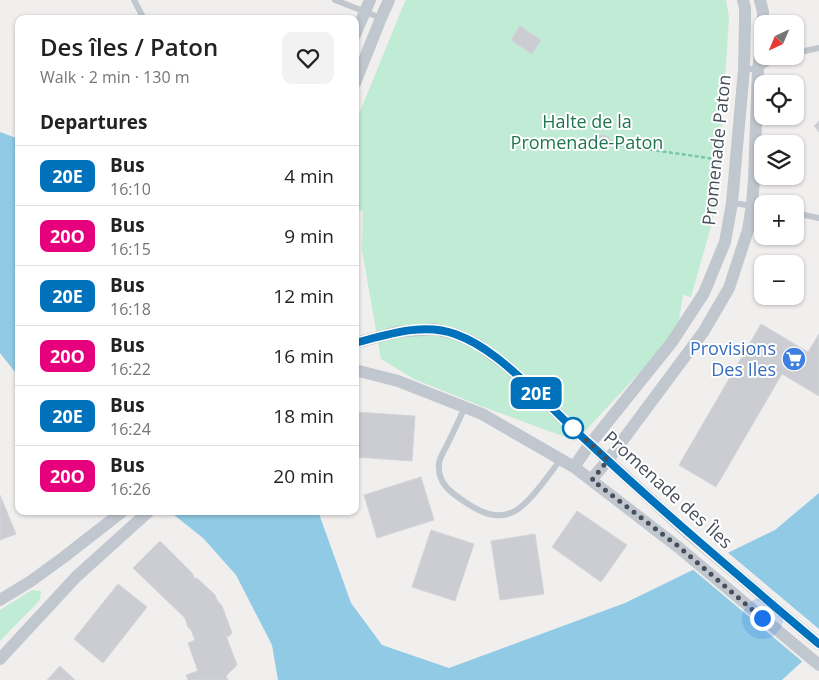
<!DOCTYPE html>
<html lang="en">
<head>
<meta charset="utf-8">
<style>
	body { margin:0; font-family:"Open Sans",sans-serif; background:#f2f2f2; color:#222; height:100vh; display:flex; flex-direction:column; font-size:19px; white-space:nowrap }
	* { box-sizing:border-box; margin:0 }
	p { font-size:16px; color:#767676 }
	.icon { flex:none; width:28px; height:28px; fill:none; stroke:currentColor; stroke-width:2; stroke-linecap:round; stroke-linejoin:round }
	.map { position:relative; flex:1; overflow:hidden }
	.drawer { position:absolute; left:15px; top:15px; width:344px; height:500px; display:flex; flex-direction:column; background:#fff; border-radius:10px; box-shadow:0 1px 4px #0004 }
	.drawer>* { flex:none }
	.badge { padding:0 10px; border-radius:8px; font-size:18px; line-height:32px }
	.needle { width:32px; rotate:224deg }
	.tools { position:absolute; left:754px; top:15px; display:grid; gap:10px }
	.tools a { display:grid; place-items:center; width:50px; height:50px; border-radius:10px; background:#fff; box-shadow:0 1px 4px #0004; font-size:25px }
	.you { position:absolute; width:25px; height:25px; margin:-12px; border:4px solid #fff; border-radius:50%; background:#1a73e8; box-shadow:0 0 0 8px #1a73e833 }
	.map>.badge { position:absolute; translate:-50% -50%; box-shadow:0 0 0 2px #fff }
	h2 { padding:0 25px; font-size:19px; line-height:45px }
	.round { display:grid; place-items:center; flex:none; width:52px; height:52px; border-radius:10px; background:#f2f2f2 }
	.headline { display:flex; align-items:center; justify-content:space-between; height:85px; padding:0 25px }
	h1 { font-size:24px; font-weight:600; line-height:38px }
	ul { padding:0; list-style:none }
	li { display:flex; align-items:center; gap:15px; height:60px; padding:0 25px; border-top:1px solid #e0e0e0 }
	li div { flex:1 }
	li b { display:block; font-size:19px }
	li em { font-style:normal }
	li .badge { min-width:55px; font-weight:700; text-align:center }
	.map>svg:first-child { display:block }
</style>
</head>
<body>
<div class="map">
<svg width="819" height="680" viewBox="0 0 819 680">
	<rect width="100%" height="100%" fill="#f1eeee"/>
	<path fill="#c0ebd5" d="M406,0H726L729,17L718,189L712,223L691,297L683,295L677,332L576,441L486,408L414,379L381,359L362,250L363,211L355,209V124L403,6Z
		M32,590L41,591L40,600L0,641V610Z"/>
	<path fill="#90cae4" d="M0,132L19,139V377L0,353Z
		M819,493V646L782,680H278L272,645L236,575L203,538L169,511H318L351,603L382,645L449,668L625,603L775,530Z"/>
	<path fill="#f1eeee" d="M726,551L819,629V650L804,663L691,568Z"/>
	<path fill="#cccdd2" stroke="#d3d4d9" d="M520,26L541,40L532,54L511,40Z
		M819,121V132L814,126Z
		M595 143a8 8 0 1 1 16 0a8 8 0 1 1-16 0Z
		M761,324L808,352L819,334V396L782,374L716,487L679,465Z
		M355,412L415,416L412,461L355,457Z
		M421,477L434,520L377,538L364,495Z
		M0,495L16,534L0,540Z
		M577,511L627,545L601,582L552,547Z
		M431,530L474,544L455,601L412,587Z
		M535,534L544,594L500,600L491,541Z
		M160,541L192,573L195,579L197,578L215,595L217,600L222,606L232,633L228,637L225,633L237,665L226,676L228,680H188L186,675L198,671L188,643L195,640L191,630L188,627L185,618L133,568Z
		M118,584L147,607L103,663L74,639Z
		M60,666L75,680H47Z"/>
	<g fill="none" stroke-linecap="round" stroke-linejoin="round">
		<path stroke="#7bc6a9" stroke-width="2.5" stroke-dasharray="4 2.5" stroke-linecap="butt" d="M611,144L722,160"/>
		<path stroke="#c0c7cf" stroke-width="6" d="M134,0L144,19
			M335,0L381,18
			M795,53L819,48
			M744,69H758L776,58L783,56
			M732,203L762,207
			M795,213L819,218
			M465,407C459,420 453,433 447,445C444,451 440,457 439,463C437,483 450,492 465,502C480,512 497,521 515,511C530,503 550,473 561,459"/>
		<path stroke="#c0c7cf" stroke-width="12" d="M760,0L763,12V24
			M355,35L370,0
			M355,83L381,18L389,0
			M355,343L397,332L434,329L455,334L477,344L507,366L590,444L689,534L819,644
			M355,370L398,381L482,414L574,467L678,547L819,665
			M574,467L590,444L672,342L704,293L725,242L732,203L744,69L745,23V8L743,0
			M591,480L608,460L704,331L729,288L748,230L752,205L754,179L758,69L762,42
			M0,600L31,581L64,557L123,511
			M0,659L76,577L149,511"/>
	</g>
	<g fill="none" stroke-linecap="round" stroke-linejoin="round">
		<g stroke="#fff" stroke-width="11">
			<path id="line" d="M355,343C386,335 424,322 455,334C488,346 513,371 538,394C555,411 572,428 590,444C664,513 741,578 819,644"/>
		</g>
		<use href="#line" stroke="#0072bc" stroke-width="8"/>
		<path stroke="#484f5a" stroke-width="5" stroke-dasharray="0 9" d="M573,428L608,460L592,480L678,546L762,618"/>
	</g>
	<defs>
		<g id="supermarket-disc" transform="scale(1.25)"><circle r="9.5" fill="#3f7fe0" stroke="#fff"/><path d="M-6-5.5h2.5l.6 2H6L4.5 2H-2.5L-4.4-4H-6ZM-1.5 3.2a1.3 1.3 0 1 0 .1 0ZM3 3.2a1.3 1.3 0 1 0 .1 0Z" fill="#fff"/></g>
	</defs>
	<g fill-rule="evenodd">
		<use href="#supermarket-disc" x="794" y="359"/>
	</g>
	<circle fill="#fff" stroke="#0072bc" stroke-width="2.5" cx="573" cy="428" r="10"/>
	<g text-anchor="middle" stroke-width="4" stroke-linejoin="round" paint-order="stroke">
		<g font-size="18" fill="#1e7553" stroke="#fff">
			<text x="587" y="128">Halte de la<tspan x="587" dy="21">Promenade-Paton</tspan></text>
		</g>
		<g font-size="18" fill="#484f5a" stroke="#fff">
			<text transform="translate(717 150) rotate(-84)" y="6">Promenade Paton</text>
			<text transform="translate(668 490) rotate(42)" y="6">Promenade des Îles</text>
		</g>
		<g font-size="18" fill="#366cbe" stroke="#fff" text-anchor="end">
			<text x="776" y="355">Provisions<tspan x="776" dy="21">Des Iles</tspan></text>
		</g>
	</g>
</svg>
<div class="tools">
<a><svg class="needle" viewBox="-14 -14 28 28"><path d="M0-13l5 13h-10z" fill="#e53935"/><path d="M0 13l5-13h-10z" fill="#767676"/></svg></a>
<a><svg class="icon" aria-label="locate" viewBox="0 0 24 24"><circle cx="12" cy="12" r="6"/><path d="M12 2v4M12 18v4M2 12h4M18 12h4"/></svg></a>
<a><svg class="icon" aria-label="layers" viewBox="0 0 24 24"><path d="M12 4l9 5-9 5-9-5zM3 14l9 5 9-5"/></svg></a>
<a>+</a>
<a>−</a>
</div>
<div class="you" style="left:762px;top:618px"></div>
<b class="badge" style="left:536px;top:393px;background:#0072bc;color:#fff">20E</b>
<section class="drawer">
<div class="headline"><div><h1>Des îles / Paton</h1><p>Walk · 2 min · 130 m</p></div><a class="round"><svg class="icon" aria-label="heart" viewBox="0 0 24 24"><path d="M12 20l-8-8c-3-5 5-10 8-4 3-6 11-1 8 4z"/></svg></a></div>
<h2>Departures</h2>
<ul>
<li><span class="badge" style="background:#0072bc;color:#fff">20E</span><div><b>Bus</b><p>16:10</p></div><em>4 min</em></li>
<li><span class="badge" style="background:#e6007e;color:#fff">20O</span><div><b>Bus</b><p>16:15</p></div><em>9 min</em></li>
<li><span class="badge" style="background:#0072bc;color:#fff">20E</span><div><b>Bus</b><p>16:18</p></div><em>12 min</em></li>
<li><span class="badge" style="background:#e6007e;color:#fff">20O</span><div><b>Bus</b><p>16:22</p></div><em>16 min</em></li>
<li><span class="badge" style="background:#0072bc;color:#fff">20E</span><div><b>Bus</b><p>16:24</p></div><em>18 min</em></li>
<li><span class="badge" style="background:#e6007e;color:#fff">20O</span><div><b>Bus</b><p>16:26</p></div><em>20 min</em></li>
</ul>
</section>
</div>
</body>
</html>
